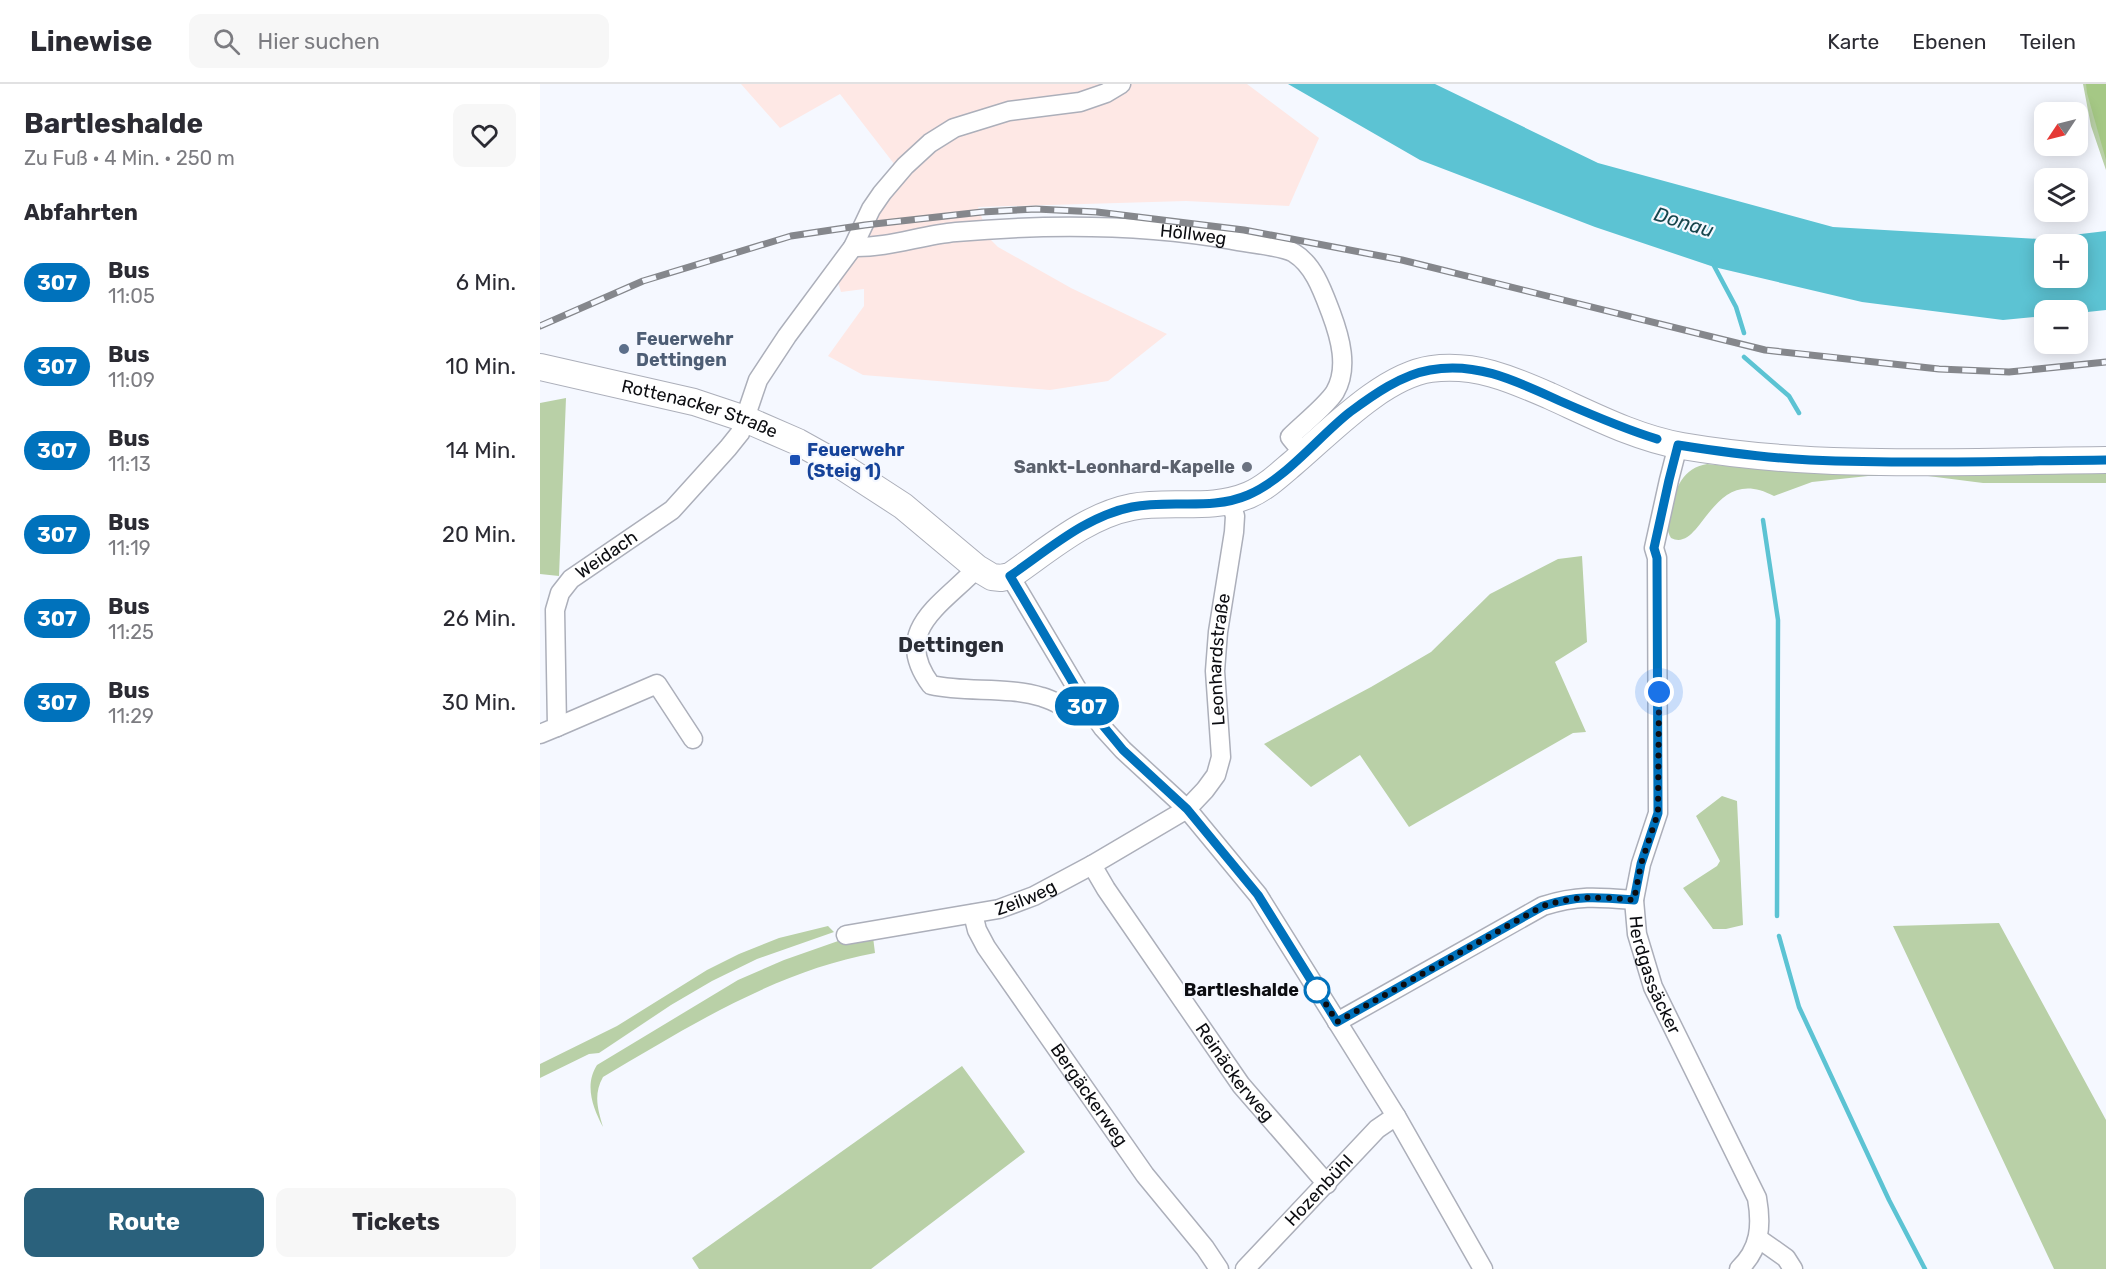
<!DOCTYPE html>
<html lang="de">
<head>
<meta charset="utf-8">
<style>
	body { margin:0; font-family:Rubik,sans-serif; background:#f7f7f7; color:#2b2b33; height:100vh; display:flex; flex-direction:column; font-size:22px; white-space:nowrap }
	* { box-sizing:border-box; margin:0 }
	p { font-size:20px; color:#7c7c81 }
	.icon { flex:none; width:33px; height:33px; fill:none; stroke:currentColor; stroke-width:2; stroke-linecap:round; stroke-linejoin:round }
	.map { position:relative; flex:1; overflow:hidden }
	.details { display:flex; flex-direction:column; background:#fff; width:540px }
	.details>* { flex:none }
	.badge { padding:0 12px; border-radius:20px; font-size:21px; line-height:39px }
	.needle { width:39px; rotate:235deg }
	.tools { position:absolute; left:1494px; top:18px; display:grid; gap:12px }
	.tools a { display:grid; place-items:center; width:54px; height:54px; border-radius:12px; background:#fff; box-shadow:0 3px 15px #0003; font-size:30px }
	.you { position:absolute; width:30px; height:30px; margin:-15px; border:4px solid #fff; border-radius:50%; background:#1a73e8; box-shadow:0 0 0 9px #1a73e833 }
	.map>.badge { position:absolute; translate:-50% -50%; box-shadow:0 0 0 3px #fff }
	h2 { padding:0 24px; font-size:22px; line-height:54px }
	.round { display:grid; place-items:center; flex:none; width:63px; height:63px; border-radius:12px; background:#f7f7f7 }
	.summary { display:flex; align-items:center; justify-content:space-between; height:102px; padding:0 24px }
	h1 { font-size:28px; font-weight:700; line-height:45px }
	.action { display:flex; gap:12px; margin-top:auto; padding:12px 24px }
	.action a { flex:1; height:69px; border-radius:12px; background:#2a617c; color:#fff; font-size:24px; font-weight:700; line-height:69px; text-align:center }
	.action a+a { background:#f7f7f7; color:#2b2b33 }
	ul { padding:0; list-style:none }
	li { display:flex; align-items:center; gap:18px; height:84px; padding:0 24px }
	li div { flex:1 }
	li b { display:block; font-size:22px }
	li em { font-style:normal }
	li .badge { min-width:66px; font-weight:700; text-align:center }
	header { display:flex; align-items:center; gap:36px; box-sizing:border-box; height:84px; padding:0 30px; background:#fff; border-bottom:2px solid #e1e1e2 }
	header strong { font-size:28px }
	nav { display:flex; gap:33px; margin-inline-start:auto; font-size:21px }
	.search { width:420px; height:54px; background:#f7f7f7; display:flex; align-items:center; gap:15px; box-sizing:border-box; padding:0 21px; border-radius:12px; color:#7c7c81; font-size:22px }
	main { display:flex; flex:1; min-height:0 }
	.map>svg:first-child { display:block }
</style>
</head>
<body>
<header>
<strong>Linewise</strong>
<div class="search"><svg class="icon" aria-label="search" viewBox="0 0 24 24"><circle cx="10" cy="10" r="6"/><path d="M15 15l6 6"/></svg>Hier suchen</div>
<nav><a>Karte</a><a>Ebenen</a><a>Teilen</a></nav>
</header>
<main>
<section class="details">
<div class="summary"><div><h1>Bartleshalde</h1><p>Zu Fuß · 4 Min. · 250 m</p></div><a class="round"><svg class="icon" aria-label="heart" viewBox="0 0 24 24"><path d="M12 20l-8-8c-3-5 5-10 8-4 3-6 11-1 8 4z"/></svg></a></div>
<h2>Abfahrten</h2>
<ul>
<li><span class="badge" style="background:#0072bc;color:#fff">307</span><div><b>Bus</b><p>11:05</p></div><em>6 Min.</em></li>
<li><span class="badge" style="background:#0072bc;color:#fff">307</span><div><b>Bus</b><p>11:09</p></div><em>10 Min.</em></li>
<li><span class="badge" style="background:#0072bc;color:#fff">307</span><div><b>Bus</b><p>11:13</p></div><em>14 Min.</em></li>
<li><span class="badge" style="background:#0072bc;color:#fff">307</span><div><b>Bus</b><p>11:19</p></div><em>20 Min.</em></li>
<li><span class="badge" style="background:#0072bc;color:#fff">307</span><div><b>Bus</b><p>11:25</p></div><em>26 Min.</em></li>
<li><span class="badge" style="background:#0072bc;color:#fff">307</span><div><b>Bus</b><p>11:29</p></div><em>30 Min.</em></li>
</ul>
<div class="action"><a>Route</a><a>Tickets</a></div>
</section>
<div class="map">
<svg width="1566" height="1185" viewBox="0 0 1566 1185">
	<rect width="100%" height="100%" fill="#f5f8ff"/>
	<path fill="#fee8e5" d="M201,0H707L779,54L749,122L646,117L438,123L449,154L458,163L531,204L627,250L568,297L510,306L323,291L288,272L324,222V205L301,208L297,195L328,154L341,126L365,94L300,10L240,44Z"/>
	<path fill="#b9d0a7" d="M1543,0H1566V86L1551,42Z
		M26,314L19,492L0,490V319Z
		M1167,380L1241,387L1359,389L1566,384V399H1443L1388,392H1328L1272,398L1234,412C1171,378 1163,470 1131,454C1125,445 1129,436 1131,426C1135,404 1143,384 1167,380Z
		M1042,472L1047,558L1015,578L1046,648L1033,649L869,743L820,671L771,703L724,660L831,603L891,568L950,510L1018,475Z
		M1182,712L1197,717L1203,841L1186,845H1173L1143,804L1177,782L1180,777L1156,732Z
		M1459,839L1566,1036V1185H1514L1353,842Z
		M288,842L294,848L217,875L172,897L131,921L59,969L49,970L0,994V980L77,942L167,886L199,870L239,854Z
		M333,853L335,869C236,887 148,943 63,993C53,1011 58,1026 63,1043C53,1024 44,1001 57,981L198,896L244,876L301,856Z
		M422,982L485,1068L331,1185H159L152,1174Z"/>
	<path fill="#a5c885" d="M1546,0H1566V76L1547,9Z"/>
	<path fill="#5cc3d3" fill-rule="evenodd" d="M748,0H895L1058,79L1293,143L1499,155L1566,147V226L1538,229V226H1504V232L1463,236L1322,218L1174,183L1055,143L880,76ZM1504,160H1538V194H1504Z"/>
	<g fill="none" stroke-linecap="round" stroke-linejoin="round">
		<path stroke="#5cc3d3" stroke-width="4.5" d="M1172,178L1196,223L1204,249
			M1204,273L1249,312L1259,329
			M1223,436L1238,536L1237,832
			M1239,852L1259,923L1349,1116L1385,1185"/>
		<g stroke="#acafba" stroke-width="21">
			<g id="street">
				<path id="s1" d="M313,163C349,164 381,151 416,148C508,140 601,140 692,156C706,159 743,162 754,169C774,181 783,208 791,229C800,253 809,284 795,308C787,321 762,341 750,353L764,370"/>
				<path id="s2" d="M1138,361L1129,396L1114,464L1117,474L1118,729L1101,780L1094,816L1097,850L1113,903L1217,1114C1222,1142 1220,1165 1199,1185"/>
				<path d="M437,484C402,521 350,546 391,601C427,609 466,602 502,613C513,616 524,623 535,628L546,620"/>
				<path d="M470,492L546,620L563,644L583,666L647,725L718,811L856,1032L943,1185"/>
				<path d="M17,643L117,600L153,655"/>
				<path id="s3" d="M0,650L17,643L15,526L20,509L31,495L132,426L188,364L200,349L218,296L247,252L313,163L331,125L342,109L365,82L390,59L414,44L469,27L540,18L566,9L581,0"/>
				<path id="s4" d="M552,781L566,805L701,1001L787,1100"/>
				<path id="s5" d="M433,830L437,846L446,863L605,1091L665,1164L679,1185"/>
				<path id="s6" d="M306,851L459,825L494,812L552,781L647,725L665,706L676,691L681,673L675,587L678,548L694,448L695,432L690,417"/>
				<path d="M797,938L1003,822C1038,811 1058,813 1094,816"/>
				<path d="M1219,1155L1246,1174L1253,1185"/>
				<path id="s7" d="M705,1185L837,1045L856,1032"/>
			</g>
		</g>
		<g stroke="#acafba" stroke-width="28">
			<g id="secondary">
				<path id="s8" d="M0,283L154,318L205,335L258,358L303,383L363,422L437,484L452,493L461,494L470,492C508,466 546,432 592,423C631,416 671,427 709,411C725,404 738,392 752,380C789,349 842,292 891,285C935,279 971,295 1010,312C1052,331 1096,354 1142,362C1282,386 1425,377 1566,376"/>
			</g>
		</g>
		<use href="#street" stroke="#fff" stroke-width="18"/>
		<use href="#secondary" stroke="#fff" stroke-width="26"/>
		<g stroke="#85878c" stroke-width="7">
			<path id="rail" d="M0,242L103,197L251,152L325,141L442,128L496,125L557,128L704,146L862,176L1225,266L1399,285L1469,288L1566,278"/>
		</g>
		<use href="#rail" stroke="#f5f8ff" stroke-width="4.5" stroke-dasharray="14" stroke-linecap="butt"/>
	</g>
	<g fill="none" stroke-linecap="round" stroke-linejoin="round">
		<g stroke="#fff" stroke-width="14">
			<path id="line" d="M1117,355C1084,345 1052,331 1020,317C978,298 937,277 890,286C861,291 833,311 810,328C778,353 746,395 708,411C671,427 631,415 592,423C546,432 508,466 470,492L546,621L583,666L647,725L718,811L797,938L1003,822C1038,811 1058,813 1094,816L1101,780L1118,729L1117,474L1114,464L1129,396L1138,361C1182,368 1226,374 1270,376C1368,380 1467,377 1566,376"/>
		</g>
		<use href="#line" stroke="#0072bc" stroke-width="9"/>
		<path stroke="#0c0d11" stroke-width="6" stroke-dasharray="0 10.8" d="M777,906L776,904L797,938L1003,822C1038,811 1058,813 1094,816L1101,780L1118,729L1119,608"/>
	</g>
	<circle fill="#5c6f8a" stroke="#f5f8ff" stroke-width="2" cx="84" cy="265" r="6"/>
	<rect fill="#1a4fb4" stroke="#f5f8ff" stroke-width="2" x="249" y="370" width="12" height="12" rx="3"/>
	<circle fill="#6b7280" stroke="#f5f8ff" stroke-width="2" cx="707" cy="383" r="6"/>
	<circle fill="#fff" stroke="#0072bc" stroke-width="3" cx="777" cy="906" r="12"/>
	<g text-anchor="middle" stroke-width="4.5" stroke-linejoin="round" paint-order="stroke">
		<g font-size="18" fill="#0c0d11" stroke="#f5f8ff">
			<text dy="6" stroke="none"><textPath href="#s1" startOffset="342">Höllweg</textPath></text>
			<text dy="6" stroke="none"><textPath href="#s8" startOffset="165">Rottenacker Straße</textPath></text>
			<text dy="6" stroke="none"><textPath href="#s3" startOffset="214">Weidach</textPath></text>
			<text dy="6" stroke="none"><textPath href="#s6" startOffset="530">Leonhardstraße</textPath></text>
			<text dy="6" stroke="none"><textPath href="#s6" startOffset="184">Zeilweg</textPath></text>
			<text dy="6" stroke="none"><textPath href="#s2" startOffset="540">Herdgassäcker</textPath></text>
			<text dy="6" stroke="none"><textPath href="#s4" startOffset="252">Reinäckerweg</textPath></text>
			<text dy="6" stroke="none"><textPath href="#s5" startOffset="216">Bergäckerweg</textPath></text>
			<text dy="6" stroke="none"><textPath href="#s7" startOffset="108">Hozenbühl</textPath></text>
		</g>
		<g font-size="18" font-weight="bold" fill="#4e5e75" stroke="#f5f8ff" text-anchor="start">
			<text x="96" y="261">Feuerwehr<tspan x="96" dy="21">Dettingen</tspan></text>
		</g>
		<g font-size="18" font-weight="bold" fill="#164399" stroke="#f5f8ff" text-anchor="start">
			<text x="267" y="372">Feuerwehr<tspan x="267" dy="21">(Steig 1)</tspan></text>
		</g>
		<g font-size="18" font-weight="bold" fill="#5b616d" stroke="#f5f8ff" text-anchor="end">
			<text x="695" y="389">Sankt-Leonhard-Kapelle</text>
		</g>
		<g font-size="18" font-weight="bold" fill="#0c0d11" stroke="#f5f8ff" text-anchor="end">
			<text x="759" y="912">Bartleshalde</text>
		</g>
		<g font-size="20" font-style="italic" fill="#16454c" stroke="#f5f8ff">
			<text transform="translate(1144 138) rotate(17)" y="7">Donau</text>
		</g>
		<g font-size="21" font-weight="bold" fill="#2a2d36" stroke="#f5f8ff">
			<text x="411" y="568">Dettingen</text>
		</g>
	</g>
</svg>
<div class="tools">
<a><svg class="needle" viewBox="-14 -14 28 28"><path d="M0-13l5 13h-10z" fill="#e53935"/><path d="M0 13l5-13h-10z" fill="#7c7c81"/></svg></a>
<a><svg class="icon" aria-label="layers" viewBox="0 0 24 24"><path d="M12 4l9 5-9 5-9-5zM3 14l9 5 9-5"/></svg></a>
<a>+</a>
<a>−</a>
</div>
<div class="you" style="left:1119px;top:608px"></div>
<b class="badge" style="left:547px;top:622px;background:#0072bc;color:#fff">307</b>
</div>
</main>
</body>
</html>
